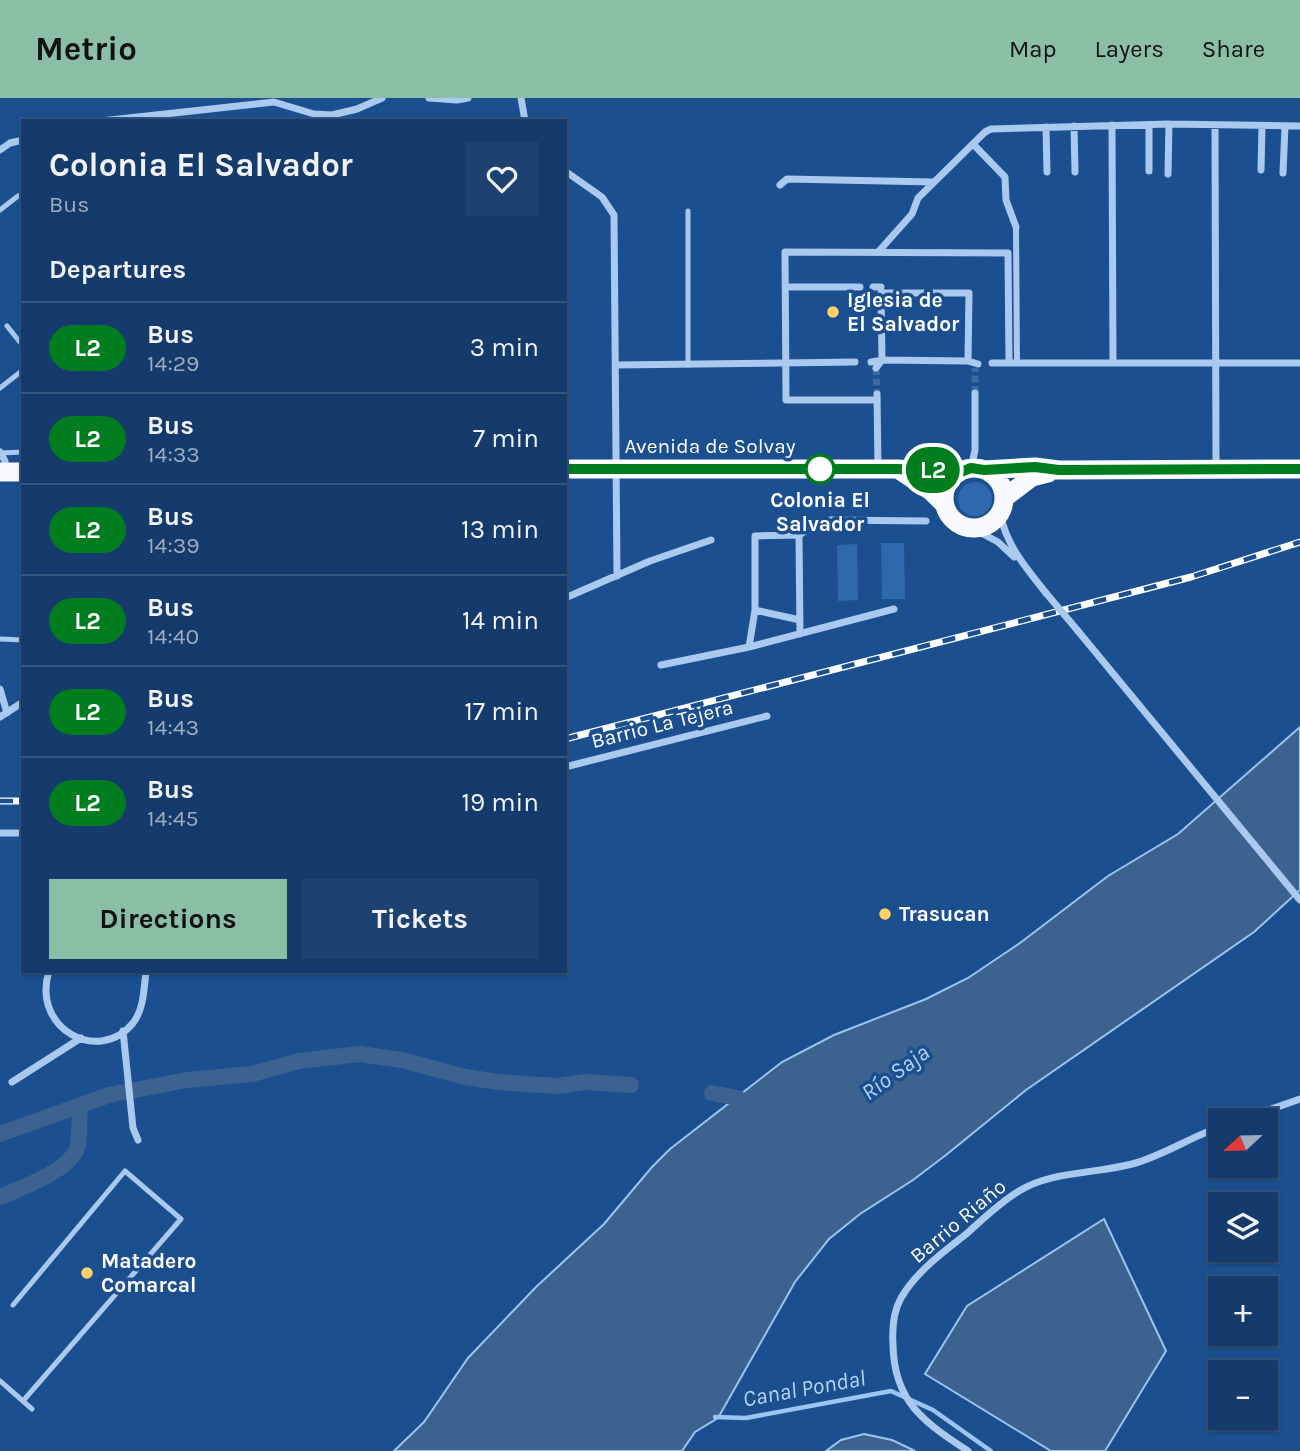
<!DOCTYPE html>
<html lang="en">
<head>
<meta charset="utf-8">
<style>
	body { margin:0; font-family:Karla,sans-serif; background:#1d4271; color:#f1f3f6; height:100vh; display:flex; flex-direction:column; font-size:26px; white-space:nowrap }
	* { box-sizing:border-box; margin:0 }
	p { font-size:23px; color:#9dadc1 }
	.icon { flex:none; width:38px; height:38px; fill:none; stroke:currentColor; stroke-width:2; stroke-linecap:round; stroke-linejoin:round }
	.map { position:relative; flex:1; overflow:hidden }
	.details { position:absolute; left:21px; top:21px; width:546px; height:854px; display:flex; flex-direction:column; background:#143b6b; border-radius:0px; box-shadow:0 2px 5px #0004,0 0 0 2px #33557e }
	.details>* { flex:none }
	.badge { padding:0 14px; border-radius:23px; font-size:24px; line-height:46px }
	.needle { width:46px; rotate:248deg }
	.tools { position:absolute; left:1208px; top:1010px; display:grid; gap:14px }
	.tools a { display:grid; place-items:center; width:70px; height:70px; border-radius:0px; background:#143b6b; box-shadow:0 2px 5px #0004,0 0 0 2px #33557e; font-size:35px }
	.map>.badge { position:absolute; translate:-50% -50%; box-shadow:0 0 0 4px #fff }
	h2 { padding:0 28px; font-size:26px; line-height:63px }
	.round { display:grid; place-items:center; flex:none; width:74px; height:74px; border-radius:0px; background:#1d4271 }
	.summary { display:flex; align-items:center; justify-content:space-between; height:119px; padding:0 28px }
	h1 { font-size:33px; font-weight:700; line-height:52px }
	.cta { display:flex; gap:14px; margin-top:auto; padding:14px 28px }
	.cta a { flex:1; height:80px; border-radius:0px; background:#8abfa5; color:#111; font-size:28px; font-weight:700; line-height:80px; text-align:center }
	.cta a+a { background:#1d4271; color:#f1f3f6 }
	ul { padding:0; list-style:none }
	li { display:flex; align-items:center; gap:21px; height:91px; padding:0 28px; border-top:2px solid #33557e }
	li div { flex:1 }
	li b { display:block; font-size:26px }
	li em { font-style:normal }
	li .badge { min-width:77px; font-weight:700; text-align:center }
	header { display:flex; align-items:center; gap:42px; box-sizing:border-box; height:98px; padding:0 35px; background:#8abfa5; color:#111 }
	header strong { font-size:33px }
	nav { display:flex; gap:38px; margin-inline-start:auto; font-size:24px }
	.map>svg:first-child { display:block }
</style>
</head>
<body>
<header>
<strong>Metrio</strong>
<nav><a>Map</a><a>Layers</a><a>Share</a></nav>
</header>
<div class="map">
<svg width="1300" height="1353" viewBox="0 0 1300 1353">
	<rect width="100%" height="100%" fill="#1b4f8f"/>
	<path fill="#2e69ad" d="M958 401a17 17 0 1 1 34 0a17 17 0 1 1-34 0Z
		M881,445H904L905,501H882Z
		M857,446L858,502L838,503L837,447Z"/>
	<path fill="#3c6290" stroke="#9cc4f0" stroke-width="2" d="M1300,629V792L1254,834L1026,992L946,1057L913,1082L860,1116L829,1141L795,1184L718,1320L695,1334L682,1353H394L424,1324L468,1260L536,1189L604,1126L652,1069L670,1051L782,964L834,937L926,901L968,880L1020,845L1108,778L1178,736Z
		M1104,1121L1166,1253L1105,1353H1051L925,1276L967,1208Z
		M864,1336L892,1342L915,1353H826L841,1342Z"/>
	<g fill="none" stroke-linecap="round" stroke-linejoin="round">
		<path stroke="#9cc4f0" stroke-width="4.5" d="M715,1319L746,1320L891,1293L933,1312L991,1353"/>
		<path stroke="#3c6290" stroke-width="16" d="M712,995L738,1000
			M0,1036L109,997L187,982L252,976L299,963L360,956L402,962L465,979L498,984L557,988L586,984L631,987
			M0,1099C21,1090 73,1072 78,1047C80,1034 79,1020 80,1007"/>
		<path stroke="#3d69a0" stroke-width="7" stroke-dasharray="7 3.5" stroke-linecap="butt" d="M876,270L877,296
			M975,295V270"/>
		<path stroke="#a9c9ee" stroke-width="5" d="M0,112L18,98L23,97
			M688,113V267
			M7,228L23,248
			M0,290L23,272
			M1,355L23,354
			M0,541L23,542
			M13,1207L125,1073L181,1121L23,1303
			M0,1283L32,1311"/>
		<path stroke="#a9c9ee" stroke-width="6" d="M1016,129L1017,265"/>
		<path stroke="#a9c9ee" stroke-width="7" d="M429,0L457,2L468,0
			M521,0L525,23
			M101,23L274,4L314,16L332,17L357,11L382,0
			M1112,27L1113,265
			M1149,27V73
			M1215,27L1216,369
			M1074,28L1075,74
			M1046,29L1047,74
			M974,47L1005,79L1006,102L1016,129
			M0,52L10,45L23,42
			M1261,72L1262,28
			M565,73L602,99L614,117L617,478
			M1283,75L1285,28
			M1168,76L1169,26
			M780,87L787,81L933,84
			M879,153L912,116L918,100L985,34L991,31L1169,26L1300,28
			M785,189H860
			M873,189H881
			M871,264L882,262L968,263L978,266
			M992,265H1300
			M615,267L855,264
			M876,270L882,262L881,195H969L968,263
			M877,296L878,370
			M876,302H786L785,154L1008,155L1009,265
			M0,354L5,363L6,374
			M971,371L975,352V295
			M1000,415C1006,447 1026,470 1046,495
			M972,430L998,444L1014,459
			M799,437L800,536
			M565,500L650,463L711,442
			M755,512L800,522
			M1078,533L1300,802
			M749,549L755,512V438L799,437L815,427L830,422L926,423
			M661,567L749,549L894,511
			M0,591L7,615
			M0,619L23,604
			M565,669L767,618
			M0,735H23
			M49,873C31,931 99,967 133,925C144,911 144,890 146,873
			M123,933L133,1030L138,1042
			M12,984L81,940
			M1240,1022L1300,1001
			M968,1353C924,1324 894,1304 893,1247C892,1231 893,1214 901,1200C916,1174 942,1155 965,1137C982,1122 999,1105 1019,1093C1052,1073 1094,1076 1132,1066C1163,1058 1190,1039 1220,1029"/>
		<path stroke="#f8faff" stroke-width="19" d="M944 400a30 30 0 1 1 60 0a30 30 0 1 1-60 0Z
			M565,371H898L958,375
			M898,371L931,393L944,406
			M984,372L1035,369L1059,372L1300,371
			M0,374H23
			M1004,400L1032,379L1048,375"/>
		<g stroke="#fff" stroke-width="7">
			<path id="rail" d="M565,641L1191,479L1300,444
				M0,703H23"/>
		</g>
		<use href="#rail" stroke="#1b4f8f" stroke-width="4.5" stroke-dasharray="13" stroke-linecap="butt"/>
		<path stroke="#a9c9ee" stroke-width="7" d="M1046,495L1078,533"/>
	</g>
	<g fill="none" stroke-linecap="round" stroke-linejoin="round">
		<g stroke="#fff" stroke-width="16">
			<path id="line" d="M565,371H898L958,375L971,370L984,372L1035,369L1059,372L1300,371"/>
		</g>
		<use href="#line" stroke="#007d1e" stroke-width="10"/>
	</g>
	<g fill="#ffd166" stroke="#1b4f8f" stroke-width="2.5">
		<circle cx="833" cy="214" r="7"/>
		<circle cx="885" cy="816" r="7"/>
		<circle cx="87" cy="1175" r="7"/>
	</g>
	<circle fill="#fff" stroke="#007d1e" stroke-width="3.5" cx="820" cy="371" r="14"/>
	<g text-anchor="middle" stroke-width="7" stroke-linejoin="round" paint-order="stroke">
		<g font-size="21" font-weight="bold" fill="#fff" stroke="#1b4f8f" text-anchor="start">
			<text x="847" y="209">Iglesia de<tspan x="847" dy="24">El Salvador</tspan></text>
			<text x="899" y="823">Trasucan</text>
			<text x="101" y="1170">Matadero<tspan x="101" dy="24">Comarcal</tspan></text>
		</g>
		<g font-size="21" fill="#fff" stroke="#1b4f8f">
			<text x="710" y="355">Avenida de Solvay</text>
			<text transform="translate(662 626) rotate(-14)" y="7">Barrio La Tejera</text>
			<text transform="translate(958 1123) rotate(-40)" y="7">Barrio Riaño</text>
		</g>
		<g font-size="21" font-weight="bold" fill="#fff" stroke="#1b4f8f">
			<text x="820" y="409">Colonia El<tspan x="820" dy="24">Salvador</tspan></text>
		</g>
		<g font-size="23" font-style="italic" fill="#b5d3f5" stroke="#1b4f8f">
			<text transform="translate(895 974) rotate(-36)" y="8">Río Saja</text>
			<text transform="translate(804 1290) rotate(-10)" y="8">Canal Pondal</text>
		</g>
	</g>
</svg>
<div class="tools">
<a><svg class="needle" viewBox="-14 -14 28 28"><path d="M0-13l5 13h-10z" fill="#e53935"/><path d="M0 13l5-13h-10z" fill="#9dadc1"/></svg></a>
<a><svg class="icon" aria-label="layers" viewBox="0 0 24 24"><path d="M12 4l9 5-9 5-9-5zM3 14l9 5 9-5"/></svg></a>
<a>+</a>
<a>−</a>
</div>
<b class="badge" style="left:933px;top:372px;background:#007d1e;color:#fff">L2</b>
<section class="details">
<div class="summary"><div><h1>Colonia El Salvador</h1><p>Bus</p></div><a class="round"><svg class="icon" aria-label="heart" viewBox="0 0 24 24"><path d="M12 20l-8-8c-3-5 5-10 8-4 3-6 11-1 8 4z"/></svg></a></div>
<h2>Departures</h2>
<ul>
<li><span class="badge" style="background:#007d1e;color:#fff">L2</span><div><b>Bus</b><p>14:29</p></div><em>3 min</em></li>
<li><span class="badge" style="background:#007d1e;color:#fff">L2</span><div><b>Bus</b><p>14:33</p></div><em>7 min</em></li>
<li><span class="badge" style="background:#007d1e;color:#fff">L2</span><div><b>Bus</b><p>14:39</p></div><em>13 min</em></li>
<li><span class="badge" style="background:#007d1e;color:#fff">L2</span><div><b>Bus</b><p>14:40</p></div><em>14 min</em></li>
<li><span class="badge" style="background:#007d1e;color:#fff">L2</span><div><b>Bus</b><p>14:43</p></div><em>17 min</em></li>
<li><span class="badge" style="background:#007d1e;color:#fff">L2</span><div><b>Bus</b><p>14:45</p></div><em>19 min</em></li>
</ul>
<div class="cta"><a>Directions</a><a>Tickets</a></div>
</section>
</div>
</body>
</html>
